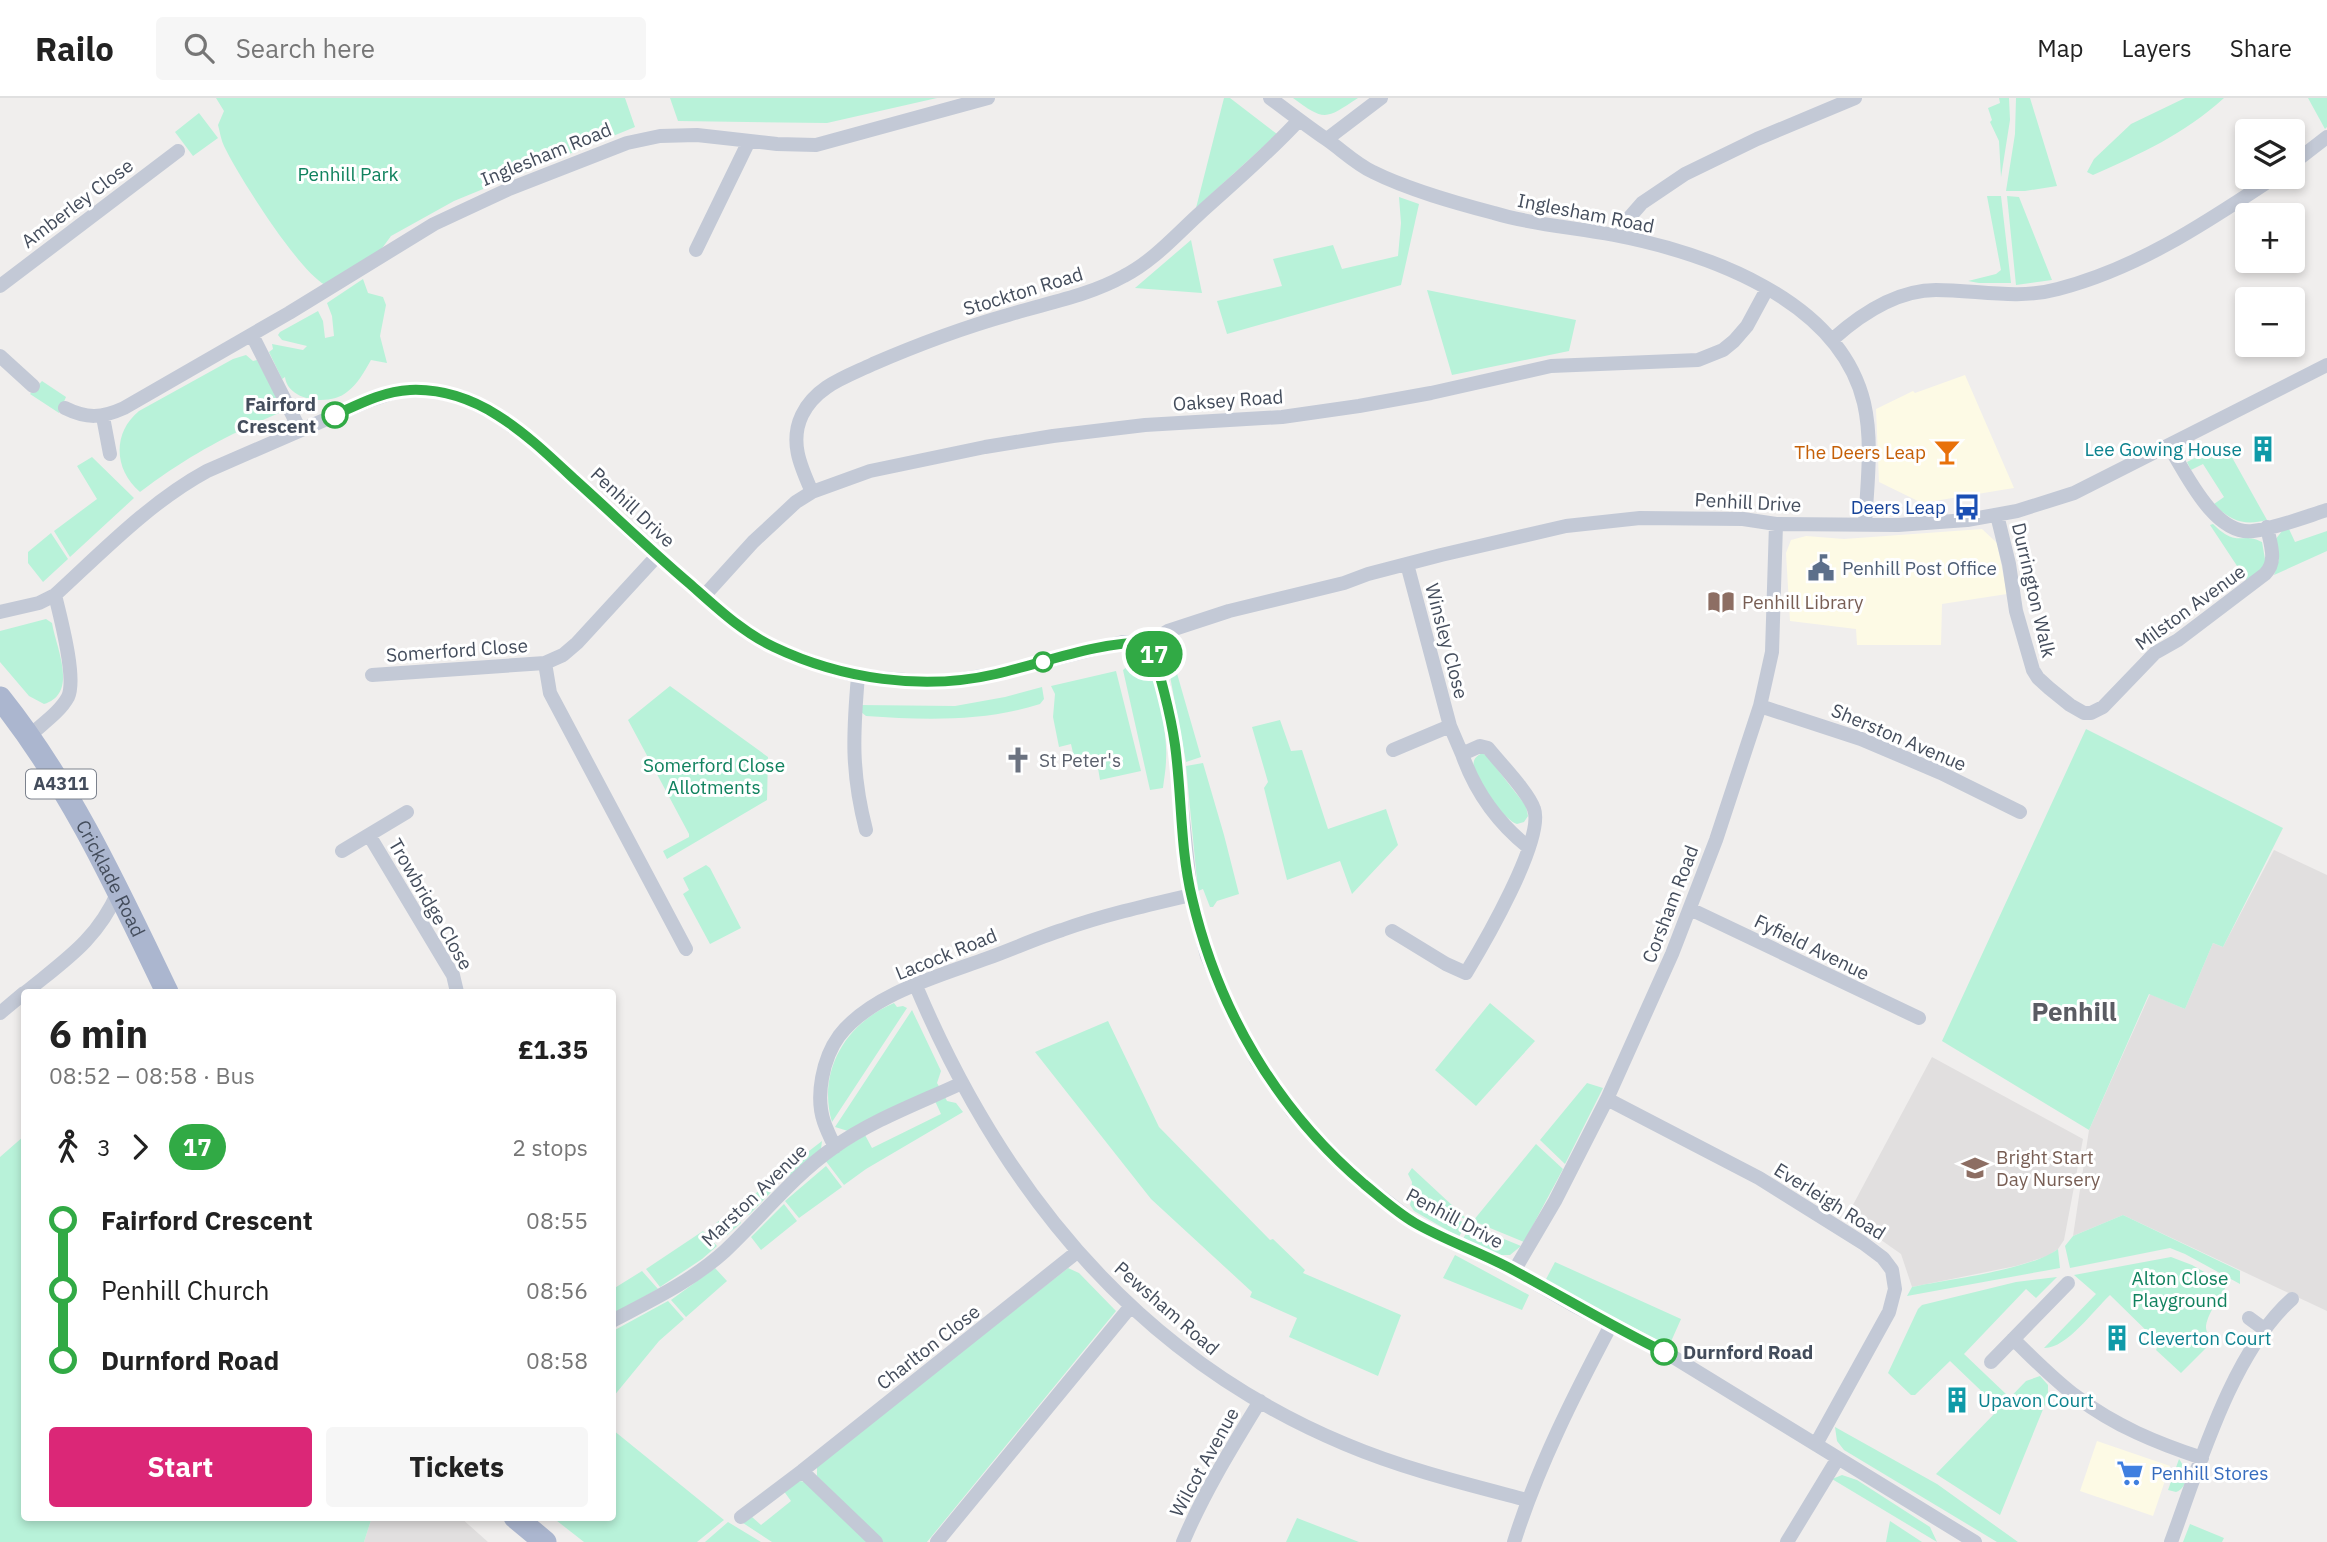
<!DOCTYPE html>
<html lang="en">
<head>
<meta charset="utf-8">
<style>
	body { margin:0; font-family:"IBM Plex Sans",sans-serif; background:#f6f6f6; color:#222; height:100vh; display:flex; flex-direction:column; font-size:26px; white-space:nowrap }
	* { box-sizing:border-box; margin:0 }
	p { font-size:23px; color:#767676 }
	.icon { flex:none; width:38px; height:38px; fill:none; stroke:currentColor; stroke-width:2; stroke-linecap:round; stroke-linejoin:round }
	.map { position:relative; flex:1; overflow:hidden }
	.drawer { position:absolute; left:21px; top:891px; width:595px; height:532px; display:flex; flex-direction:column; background:#fff; border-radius:7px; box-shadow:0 4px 10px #0003 }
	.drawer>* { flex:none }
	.badge { padding:0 14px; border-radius:23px; font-size:24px; line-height:46px }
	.tools { position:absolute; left:2235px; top:21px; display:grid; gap:14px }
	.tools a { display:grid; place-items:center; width:70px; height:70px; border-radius:7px; background:#fff; box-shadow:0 4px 10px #0003; font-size:35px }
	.map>.badge { position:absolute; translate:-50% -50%; box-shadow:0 0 0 4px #fff }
	.legs { display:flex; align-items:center; gap:10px; height:77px; padding:0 28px; font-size:23px }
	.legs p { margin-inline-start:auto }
	.head { display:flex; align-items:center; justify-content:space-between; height:119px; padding:0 28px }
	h1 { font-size:38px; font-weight:800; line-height:52px }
	.cta { display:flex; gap:14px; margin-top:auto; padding:14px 28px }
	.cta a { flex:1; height:80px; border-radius:7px; background:#db2777; color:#fff; font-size:28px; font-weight:800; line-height:80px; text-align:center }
	.cta a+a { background:#f6f6f6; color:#222 }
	ul { padding:0 28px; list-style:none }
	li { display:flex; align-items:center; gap:24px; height:70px; font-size:26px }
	li i { display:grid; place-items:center; width:10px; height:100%; margin:0 9px; background:currentColor }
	li i::after { content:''; width:18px; height:18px; margin:-9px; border:5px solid; border-radius:50%; background:#fff }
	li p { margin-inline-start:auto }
	li:first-child i { background:linear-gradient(#0000 50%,currentColor 0) }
	li:last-child i { background:linear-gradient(currentColor 50%,#0000 0) }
	header { display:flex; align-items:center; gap:42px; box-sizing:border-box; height:98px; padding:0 35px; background:#fff; border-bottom:2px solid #e0e0e0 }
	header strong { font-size:33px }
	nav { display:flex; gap:38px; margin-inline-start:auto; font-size:24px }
	.search { width:490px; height:63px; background:#f6f6f6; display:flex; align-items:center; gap:18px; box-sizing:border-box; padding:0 24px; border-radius:7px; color:#767676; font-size:26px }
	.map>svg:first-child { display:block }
</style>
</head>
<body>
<header>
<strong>Railo</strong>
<div class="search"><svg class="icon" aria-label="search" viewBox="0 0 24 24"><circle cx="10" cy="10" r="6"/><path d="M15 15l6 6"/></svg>Search here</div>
<nav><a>Map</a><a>Layers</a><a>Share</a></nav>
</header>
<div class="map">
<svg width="2327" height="1444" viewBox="0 0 2327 1444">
	<rect width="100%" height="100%" fill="#f0eeed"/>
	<path fill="#fdfae5" d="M1965,277L2014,390L1922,405L1879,384L1876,311L1913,293L1915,295Z
		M1982,431L1997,445L2007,496L1942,506L1941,547H1857L1856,531L1790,523L1786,455L1791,442L1806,438L1844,441Z
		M2097,1343L2170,1368L2153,1418L2080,1393Z"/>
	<path fill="#e1dfdf" d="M2274,752L2327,777V1213L2123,1117L2073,1138L2089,1032L2150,896L2185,911L2213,845L2223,849Z
		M1932,959L2083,1041L2064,1142L2058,1151L2048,1158L2016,1168L1912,1189L1901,1156L1847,1118Z
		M372,1419H460L488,1444H364Z"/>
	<path fill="#b8f2d9" d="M216,0H625L635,29L454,103L391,138L380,153L325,187C298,172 239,79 224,48C221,42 220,34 218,27L224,13Z
		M670,0H937L827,25L678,23Z
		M1224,0H1230L1277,36L1196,110Z
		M1293,0H1358C1326,21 1325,24 1293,0Z
		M1999,0H2009L2010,22L2001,79L1999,43L1990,24L1992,22L1988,10L2000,5Z
		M2016,0H2030L2057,88L2025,93H2006L2015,36Z
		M2185,0H2224C2183,37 2142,55 2093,77L2087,74L2094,61L2131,26Z
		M2308,0H2327V29L2325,31Z
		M199,15L218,40L193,58L175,34Z
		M1987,98H2001L2011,185H1979L1968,183L1996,176L2001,172Z
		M2007,98L2019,99L2052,182L2016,187Z
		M1399,99L1419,106L1401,187L1227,236L1217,203L1282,188L1273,161L1333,147L1342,171L1398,158L1401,125Z
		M1191,142L1202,195L1135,190Z
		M363,181L368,195L383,199L386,207L380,238L387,265L371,262C364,274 358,286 347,294C331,308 288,304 285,279L282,281L269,254L273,251L272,246L303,252L307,248L282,242L278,237L280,234L318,213L323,223L325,240L334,238L332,218L327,205Z
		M1427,192L1576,222L1569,253L1452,277Z
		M246,257L253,263L257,262L284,313C227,337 189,357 140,394C114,372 112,335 139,313L233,261Z
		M42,283L66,299L59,315L30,296Z
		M2224,345L2267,422C2244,428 2230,423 2214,406L2224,399L2203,366L2191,372L2187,364Z
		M92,359L134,400L70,459L54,433L97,401L77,368Z
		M2213,426C2238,451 2241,433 2262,444L2266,467L2247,483L2210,427Z
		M2289,431L2295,444L2327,433V453L2274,477L2279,461L2275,442L2282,433Z
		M51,435L68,461L43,484L28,465V454Z
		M46,521L52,525C56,550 79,595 44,606L29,598L0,564V533Z
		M1167,562H1172L1176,572L1201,659L1186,664Z
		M1143,564C1158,582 1168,638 1166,662C1166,671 1164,681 1163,690L1150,692L1123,572L1128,568Z
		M1116,573L1141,673L1100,682L1097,664L1076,668L1071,646L1059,649L1053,619L1055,596L1051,588Z
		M670,588L768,659L767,702L667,761L663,753L689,739V736L628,622Z
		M1042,589L1044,601L1040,606C983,624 925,622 866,618L861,614L859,607L955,608L1005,599Z
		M1280,622L1291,653L1302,652L1328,731L1386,711L1398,747L1352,796L1340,763L1287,782L1264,690L1268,684L1252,629Z
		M2086,631L2283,730L2223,849L2213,845L2185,911L2149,896L2089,1032L1942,943Z
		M1482,655L1487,658L1526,708L1528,718L1524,724L1517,726C1504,722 1469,677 1474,663C1475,659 1479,657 1482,655Z
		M1203,665L1224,737L1239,796L1217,803L1213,809H1210L1203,791L1198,793L1186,668Z
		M706,767L710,770L741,830L710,846L683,796L689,792L683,780Z
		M894,905L897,909L903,908L907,910L832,1024C817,973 846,925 894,905Z
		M1490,905L1535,943L1476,1008L1435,972Z
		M912,912L941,973L937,985L940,990L848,1033L835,1029Z
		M1108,923L1159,1029L1270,1142L1273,1141L1305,1172L1303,1175L1401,1217L1378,1278L1289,1239L1297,1220L1250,1199L1252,1194L1151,1101L1035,954Z
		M1587,985L1603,990L1565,1066L1540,1042Z
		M945,999L947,1003L956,1005L963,1014L866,1071L844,1087L825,1062L865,1037L872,1050L941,1016L935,1003Z
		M24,1038V1419H372L364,1444H0V1059Z
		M822,1043L821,1051L791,1077L782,1079L778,1077Z
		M1536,1046L1563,1071L1524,1144L1473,1123Z
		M826,1068L842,1089L799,1120L785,1103Z
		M1412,1070L1468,1122L1428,1107L1411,1095L1412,1084L1408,1076Z
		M772,1083L777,1088L749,1117L739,1108Z
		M1411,1102L1422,1110L1466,1125L1459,1139L1414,1113L1410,1107Z
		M784,1106L797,1123L761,1152L751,1139Z
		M733,1113L741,1125L727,1137L716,1125Z
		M2123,1117L2240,1173V1186L2185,1156L2170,1150L2070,1170L2065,1148L2073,1138Z
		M1470,1127L1521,1148L1510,1157H1494L1463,1141Z
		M703,1133L717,1148L702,1161L660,1189L646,1171Z
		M2058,1151L2060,1170L1907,1198L1912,1189C1949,1181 2030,1172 2058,1151Z
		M1455,1157L1529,1197L1522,1212L1443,1180Z
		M2171,1159L2192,1167L2227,1187C2221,1198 2206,1217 2206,1230C2207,1237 2211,1239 2210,1246L2181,1275L2156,1252L2159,1245L2110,1197C2094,1212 2066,1251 2044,1250L2096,1196L2074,1177Z
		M1555,1164L1681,1221L1669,1248L1545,1183Z
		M715,1170L727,1183L686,1219L671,1202Z
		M1068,1170L1079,1175L1116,1213L927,1444H881L817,1378V1369L828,1358Z
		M642,1173L658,1191L613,1216V1191Z
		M2057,1179L2036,1200L2026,1191L1964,1256L2007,1297L1997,1308L1950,1263L1915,1297H1911L1888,1275L1918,1211L1922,1207L2016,1184Z
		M668,1203L684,1221L659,1243L613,1299V1233Z
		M2040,1278L2048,1287V1299L2000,1417L1936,1376L2026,1283Z
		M1835,1329L1937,1386L2018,1444H1997L1844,1352L1837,1343Z
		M613,1332L724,1422L697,1444H584L552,1419H612Z
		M2179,1361C2187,1372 2190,1388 2176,1394L2168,1392Z
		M1842,1377L1857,1382L1930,1429L1937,1444L1832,1381Z
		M800,1383L805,1384L868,1444H772L743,1425L752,1419L761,1427L791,1403L783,1392Z
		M1297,1420L1359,1444H1286Z
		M1890,1423L1922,1444H1886Z
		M728,1424L761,1444H705Z
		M2190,1426L2224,1440L2222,1444H2183Z"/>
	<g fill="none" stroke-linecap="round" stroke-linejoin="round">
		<path stroke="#c3c9d6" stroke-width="14" d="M1270,0C1289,14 1307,28 1326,41C1342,52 1356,66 1373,74C1409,92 1456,105 1494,115C1533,127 1573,129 1614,137C1707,155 1839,201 1864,305C1873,344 1867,388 1865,427
			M1327,41L1381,0
			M2292,66L2327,39
			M1614,137L1642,105L1685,76L1757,41L1855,0
			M696,152L749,43
			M0,188L178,53
			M252,237L300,332
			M1833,241C1861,216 1897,192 1936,192C1977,192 2018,202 2058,191C2139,170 2207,124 2275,79
			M0,258L33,288
			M65,310C87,321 102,320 124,310L289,215L434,126L509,91L627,45L660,38L697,37L777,46L816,47L988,0
			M103,319L110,356
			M2169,348C2186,376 2215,438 2253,433C2276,430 2305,419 2327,412
			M812,394C801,369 789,344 802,317C816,288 846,279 873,266C917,247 962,230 1008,217C1047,205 1088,198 1124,178C1153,163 1174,139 1198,117C1232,86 1268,56 1299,22
			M1997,417L2009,466L2016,513L2033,572L2038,580L2049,590L2070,607L2084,615H2091L2103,609L2155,555L2178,542L2265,476C2278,463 2270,445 2267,429
			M657,458L577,545L563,557L545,565L550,595L686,851
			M704,498L753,444L796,404L812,394L870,373L985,349L1053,338L1145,327L1282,319L1359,308L1431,295L1551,268L1698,262L1723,252L1734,243L1747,228L1767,191
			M0,514L39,505L55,497C103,453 150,404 207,373L368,303L398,293L427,292L461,299L497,317L536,346L640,443L720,512L746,533L775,550L834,572L858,578L917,583H951L995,576L1123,544H1150L1168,533L1229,513L1344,485L1368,476L1441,457L1566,428L1640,420L1743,421L1776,426L1898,427L1967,422L2017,413L2074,395L2327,267
			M1150,544L1163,586L1175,646L1191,797L1207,858L1228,907L1257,963L1292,1013L1313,1036L1357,1080L1416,1126L1514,1173L1573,1207L1670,1257L1975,1444
			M372,577L545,565
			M858,578C853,636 851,674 866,732
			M1760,608L1861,641L1941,675L2020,714
			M29,638C42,626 60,614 68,599C77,580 60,518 55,497
			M1393,652L1450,628
			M1462,656C1475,693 1498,725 1528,749
			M369,737L445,864L453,877L457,894
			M342,753L407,714
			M1690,811L1919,920
			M1392,833L1446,866L1466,875C1483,847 1545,741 1534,711C1529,695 1500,665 1488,650L1480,648L1462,656L1450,628L1407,466
			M916,888C1002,1092 1137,1259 1345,1346C1404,1371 1466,1386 1527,1402
			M26,894C65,862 97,842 118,794
			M0,915L24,895
			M1607,1001L1759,1080L1863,1145L1883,1160L1892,1172L1895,1191L1889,1214L1816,1346
			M835,1049C831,1041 827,1033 824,1024C815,998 823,960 839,938C871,896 939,878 988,860C1013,851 1037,840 1062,832C1104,817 1148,807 1191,797
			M1514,1173L1555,1103L1607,1001L1672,856L1716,742L1760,608L1772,554L1776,426
			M2249,1220L2264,1231
			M612,1223C652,1202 692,1183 725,1153C762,1118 792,1079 833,1050C872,1022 919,1005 962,985
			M2013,1241C2034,1261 2054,1282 2077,1299C2115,1328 2157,1345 2202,1360
			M1991,1264L2068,1185
			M802,1373L876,1444
			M741,1419L802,1373L1077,1154
			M937,1444L1131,1208
			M1183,1444C1204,1394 1232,1349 1260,1303
			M1514,1444C1538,1368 1574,1297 1611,1227
			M1787,1444L1838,1360
			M2171,1444C2199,1368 2232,1254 2292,1201"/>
		<g stroke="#abb6cf" stroke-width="23">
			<path id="s1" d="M0,600C71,689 118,792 167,894"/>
			<path d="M515,1419L545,1444"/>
		</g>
	</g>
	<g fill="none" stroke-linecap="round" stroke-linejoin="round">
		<g stroke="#fff" stroke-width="16">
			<path id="line-1" d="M335,317C359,306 384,293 410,292C478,289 527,337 573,380C612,415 650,452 690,486C716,509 742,534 774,549C841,581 923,593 996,576C1047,564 1098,544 1150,544C1160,578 1170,612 1175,647C1182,698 1180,751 1192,800C1218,912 1276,1011 1364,1086C1380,1099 1396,1114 1415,1125C1446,1143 1483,1155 1515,1173C1565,1200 1613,1229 1664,1254"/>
		</g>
		<use href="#line-1" stroke="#31aa45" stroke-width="10"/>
	</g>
	<defs>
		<g id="building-bare" transform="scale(2.1)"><path d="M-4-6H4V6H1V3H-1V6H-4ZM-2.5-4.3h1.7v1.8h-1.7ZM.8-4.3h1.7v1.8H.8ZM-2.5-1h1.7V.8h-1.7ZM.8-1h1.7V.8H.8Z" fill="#0f9aa8" stroke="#fff" stroke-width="2.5" paint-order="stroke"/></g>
		<g id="bar-bare" transform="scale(2.1)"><path d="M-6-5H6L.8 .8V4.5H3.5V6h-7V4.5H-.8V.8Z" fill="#e8710a" stroke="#fff" stroke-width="2.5" paint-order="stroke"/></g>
		<g id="bus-bare" transform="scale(2.1)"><path d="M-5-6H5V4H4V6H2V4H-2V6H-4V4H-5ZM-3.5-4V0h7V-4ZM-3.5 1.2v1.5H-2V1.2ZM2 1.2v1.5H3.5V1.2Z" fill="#1a4fb4" stroke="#fff" stroke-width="2.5" paint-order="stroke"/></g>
		<g id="civic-bare" transform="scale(2.1)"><path d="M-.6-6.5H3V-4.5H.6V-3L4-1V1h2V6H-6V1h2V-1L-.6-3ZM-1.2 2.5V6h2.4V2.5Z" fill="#5c6f8a" stroke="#fff" stroke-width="2.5" paint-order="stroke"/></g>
		<g id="library-bare" transform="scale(2.1)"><path d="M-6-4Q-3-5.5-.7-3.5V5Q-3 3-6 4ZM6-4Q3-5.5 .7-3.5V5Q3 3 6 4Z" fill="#8d6e63" stroke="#fff" stroke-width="2.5" paint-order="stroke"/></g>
		<g id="church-bare" transform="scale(2.1)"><path d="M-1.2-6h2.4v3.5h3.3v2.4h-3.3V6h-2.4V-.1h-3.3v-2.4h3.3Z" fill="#6b7280" stroke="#fff" stroke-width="2.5" paint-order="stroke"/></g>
		<g id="school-bare" transform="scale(2.1)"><path d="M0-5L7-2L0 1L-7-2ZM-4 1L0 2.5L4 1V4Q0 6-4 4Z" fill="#8d6e63" stroke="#fff" stroke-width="2.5" paint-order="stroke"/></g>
		<g id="supermarket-bare" transform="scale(2.1)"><path d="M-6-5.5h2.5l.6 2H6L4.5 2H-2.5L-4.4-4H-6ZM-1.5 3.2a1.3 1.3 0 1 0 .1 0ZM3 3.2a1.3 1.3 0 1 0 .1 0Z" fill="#3f7fe0" stroke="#fff" stroke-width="2.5" paint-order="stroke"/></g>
	</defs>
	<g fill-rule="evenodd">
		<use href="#building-bare" x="2263" y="351"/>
		<use href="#bar-bare" x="1947" y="354"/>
		<use href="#bus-bare" x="1967" y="409"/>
		<use href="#civic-bare" x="1821" y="470"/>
		<use href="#library-bare" x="1721" y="504"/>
		<use href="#church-bare" x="1018" y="662"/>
		<use href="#school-bare" x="1975" y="1070"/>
		<use href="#building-bare" x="2117" y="1240"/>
		<use href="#building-bare" x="1957" y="1302"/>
		<use href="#supermarket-bare" x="2130" y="1375"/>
	</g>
	<g fill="#fff" stroke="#31aa45" stroke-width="3.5">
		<circle cx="335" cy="317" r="12"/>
		<circle cx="1043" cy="564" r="9"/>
		<circle cx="1664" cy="1254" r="12"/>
	</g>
	<g text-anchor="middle" stroke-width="6" stroke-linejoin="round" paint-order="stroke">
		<rect fill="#fff" stroke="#7c828d" stroke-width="2" x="26" y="671.5" width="70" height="29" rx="5"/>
		<g font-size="18" font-weight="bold" fill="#444d5c">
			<text x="61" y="692">A4311</text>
		</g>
		<g font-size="19" fill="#444d5c" stroke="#fff">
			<text transform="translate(546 56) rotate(-22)" y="7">Inglesham Road</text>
			<text transform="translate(77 105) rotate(-37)" y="7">Amberley Close</text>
			<text transform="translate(1586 115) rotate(11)" y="7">Inglesham Road</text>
			<text transform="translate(1023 193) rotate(-17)" y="7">Stockton Road</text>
			<text transform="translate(1228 302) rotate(-4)" y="7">Oaksey Road</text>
			<text transform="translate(1748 404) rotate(3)" y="7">Penhill Drive</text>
			<text transform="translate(633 409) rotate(43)" y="7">Penhill Drive</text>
			<text transform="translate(2034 492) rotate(77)" y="7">Durrington Walk</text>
			<text transform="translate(2190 509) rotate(-36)" y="7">Milston Avenue</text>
			<text transform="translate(1447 543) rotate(75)" y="7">Winsley Close</text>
			<text transform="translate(457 552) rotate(-4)" y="7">Somerford Close</text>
			<text transform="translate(1899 639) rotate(23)" y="7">Sherston Avenue</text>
			<text dy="7" stroke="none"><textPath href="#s1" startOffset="212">Cricklade Road</textPath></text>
			<text transform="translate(431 806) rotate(60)" y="7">Trowbridge Close</text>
			<text transform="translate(1670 806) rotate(-69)" y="7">Corsham Road</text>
			<text transform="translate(1812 849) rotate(26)" y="7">Fyfield Avenue</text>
			<text transform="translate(946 856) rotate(-22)" y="7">Lacock Road</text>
			<text transform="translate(754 1097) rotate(-44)" y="7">Marston Avenue</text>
			<text transform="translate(1830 1103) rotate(32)" y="7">Everleigh Road</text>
			<text transform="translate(1455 1120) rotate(28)" y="7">Penhill Drive</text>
			<text transform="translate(1167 1210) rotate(41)" y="7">Pewsham Road</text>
			<text transform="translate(928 1249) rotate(-38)" y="7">Charlton Close</text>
			<text transform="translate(1204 1364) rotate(-61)" y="7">Wilcot Avenue</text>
		</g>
		<g font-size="19" fill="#10825e" stroke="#fff">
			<text x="348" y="83">Penhill Park</text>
			<text x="714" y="674">Somerford Close<tspan x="714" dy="22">Allotments</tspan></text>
			<text x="2180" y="1187">Alton Close<tspan x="2180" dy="22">Playground</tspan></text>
		</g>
		<g font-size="19" font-weight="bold" fill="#444d5c" stroke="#fff" text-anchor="end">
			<text x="316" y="313">Fairford<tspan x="316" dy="22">Crescent</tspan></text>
			<text x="1683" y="1261" text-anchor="start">Durnford Road</text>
		</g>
		<g font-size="19" fill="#0d838f" stroke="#fff" text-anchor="start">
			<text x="2242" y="358" text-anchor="end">Lee Gowing House</text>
			<text x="2138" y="1247">Cleverton Court</text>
			<text x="1978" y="1309">Upavon Court</text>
		</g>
		<g font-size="19" fill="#c56008" stroke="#fff" text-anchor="end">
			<text x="1926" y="361">The Deers Leap</text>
		</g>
		<g font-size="19" fill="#164399" stroke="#fff" text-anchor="end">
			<text x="1946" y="416">Deers Leap</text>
		</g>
		<g font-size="19" fill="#4e5e75" stroke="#fff" text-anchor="start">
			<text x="1842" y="477">Penhill Post Office</text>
		</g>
		<g font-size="19" fill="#785e54" stroke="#fff" text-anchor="start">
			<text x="1742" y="511">Penhill Library</text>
			<text x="1996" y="1066">Bright Start<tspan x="1996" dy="22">Day Nursery</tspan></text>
		</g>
		<g font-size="19" fill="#5b616d" stroke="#fff" text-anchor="start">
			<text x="1039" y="669">St Peter's</text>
		</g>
		<g font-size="19" fill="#366cbe" stroke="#fff" text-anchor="start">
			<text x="2151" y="1382">Penhill Stores</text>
		</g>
		<g font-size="26" font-weight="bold" fill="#5a5c63" stroke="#fff">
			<text x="2074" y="923">Penhill</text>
		</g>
	</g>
</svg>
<div class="tools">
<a><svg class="icon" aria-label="layers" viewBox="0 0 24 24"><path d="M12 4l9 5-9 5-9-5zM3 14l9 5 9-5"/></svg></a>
<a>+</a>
<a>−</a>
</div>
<b class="badge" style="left:1154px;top:556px;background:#31aa45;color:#fff">17</b>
<section class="drawer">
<div class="head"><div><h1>6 min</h1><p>08:52 – 08:58 · Bus</p></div><b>£1.35</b></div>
<div class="legs"><svg class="icon" aria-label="walk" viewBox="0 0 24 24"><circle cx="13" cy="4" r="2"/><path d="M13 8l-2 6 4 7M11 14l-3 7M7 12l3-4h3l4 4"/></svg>3<svg class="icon" aria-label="forward" viewBox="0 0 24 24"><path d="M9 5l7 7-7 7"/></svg><b class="badge" style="background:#31aa45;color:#fff">17</b><p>2 stops</p></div>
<ul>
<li><i style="color:#31aa45"></i><b>Fairford Crescent</b><p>08:55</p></li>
<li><i style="color:#31aa45"></i><span>Penhill Church</span><p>08:56</p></li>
<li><i style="color:#31aa45"></i><b>Durnford Road</b><p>08:58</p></li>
</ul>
<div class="cta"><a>Start</a><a>Tickets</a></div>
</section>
</div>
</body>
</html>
